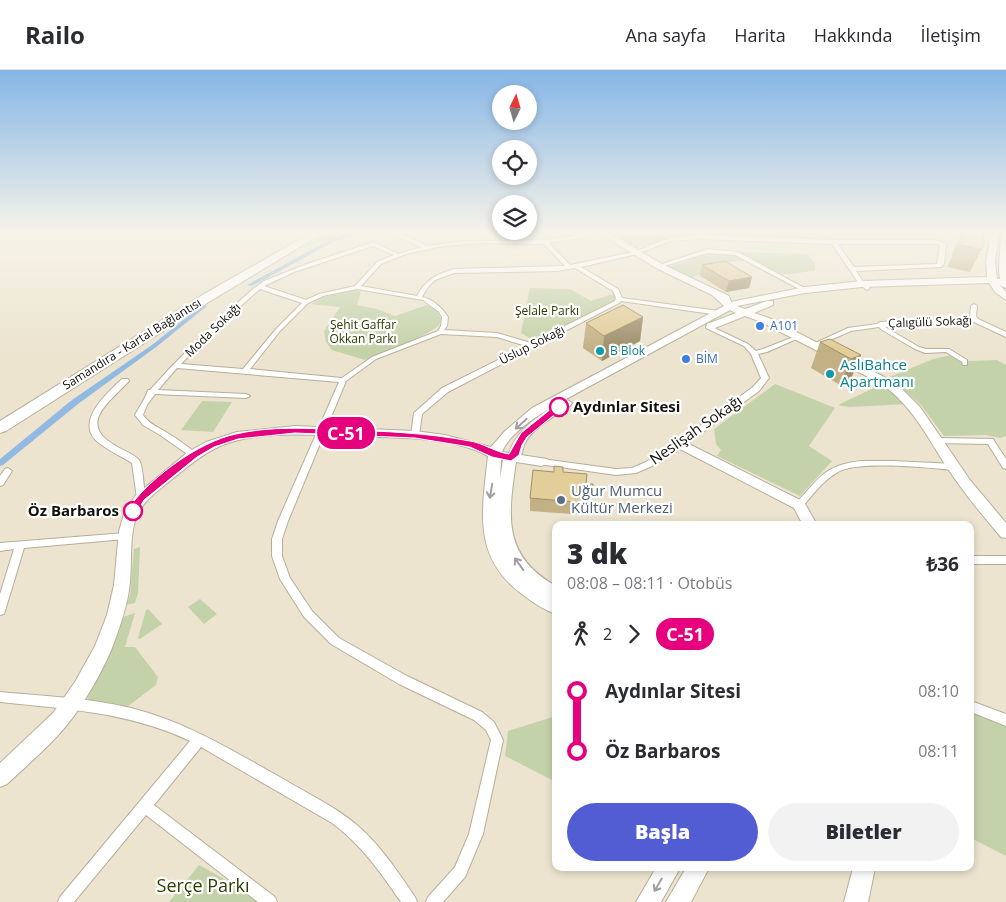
<!DOCTYPE html>
<html lang="tr">
<head>
<meta charset="utf-8">
<style>
	body { margin:0; font-family:"Open Sans",sans-serif; background:#f2f2f3; color:#2b2b33; height:100vh; display:flex; flex-direction:column; font-size:19px; white-space:nowrap }
	* { box-sizing:border-box; margin:0 }
	p { font-size:16px; color:#7c7c81 }
	.icon { flex:none; width:28px; height:28px; fill:none; stroke:currentColor; stroke-width:2; stroke-linecap:round; stroke-linejoin:round }
	.map { position:relative; flex:1; overflow:hidden }
	.details { position:absolute; left:552px; top:451px; width:422px; height:350px; display:flex; flex-direction:column; background:#fff; border-radius:10px; box-shadow:0 2px 8px #0003 }
	.details>* { flex:none }
	.badge { padding:0 10px; border-radius:16px; font-size:18px; line-height:32px }
	.needle { width:32px; rotate:5deg }
	.tools { position:absolute; left:492px; top:15px; display:grid; gap:10px }
	.tools a { display:grid; place-items:center; width:45px; height:45px; border-radius:50%; background:#fff; box-shadow:0 2px 8px #0003; font-size:25px }
	.map>.badge { position:absolute; translate:-50% -50%; box-shadow:0 0 0 2px #fff }
	.legs { display:flex; align-items:center; gap:8px; height:55px; padding:0 15px; font-size:16px }
	.legs p { margin-inline-start:auto }
	.headline { display:flex; align-items:center; justify-content:space-between; height:85px; padding:0 15px }
	h1 { font-size:28px; font-weight:800; line-height:38px }
	.cta { display:flex; gap:10px; margin-top:auto; padding:10px 15px }
	.cta a { flex:1; height:58px; border-radius:30px; background:#525dd3; color:#fff; font-size:20px; font-weight:800; line-height:58px; text-align:center }
	.cta a+a { background:#f2f2f3; color:#2b2b33 }
	ul { padding:0 15px; list-style:none }
	li { display:flex; align-items:center; gap:18px; height:60px; font-size:19px }
	li i { display:grid; place-items:center; width:8px; height:100%; margin:0 6px; background:currentColor }
	li i::after { content:''; width:12px; height:12px; margin:-6px; border:4px solid; border-radius:50%; background:#fff }
	li p { margin-inline-start:auto }
	li:first-child i { background:linear-gradient(#0000 50%,currentColor 0) }
	li:last-child i { background:linear-gradient(currentColor 50%,#0000 0) }
	header { display:flex; align-items:center; gap:30px; box-sizing:border-box; height:70px; padding:0 25px; background:#fff; border-bottom:1px solid #e1e1e2 }
	header strong { font-size:24px }
	nav { display:flex; gap:28px; margin-inline-start:auto; font-size:18px }
	.map>svg:first-child { display:block }
</style>
</head>
<body>
<header>
<strong>Railo</strong>
<nav><a>Ana sayfa</a><a>Harita</a><a>Hakkında</a><a>İletişim</a></nav>
</header>
<div class="map">
<svg width="1006" height="832" viewBox="0 0 1006 832">
	<rect width="100%" height="100%" fill="#ece4cf"/>
	<path fill="#c4d2a9" d="M328,163H363L300,178Z
		M614,163H828L833,170L699,166L678,167L635,178Z
		M739,182L807,184C811,189 818,195 814,201L780,205Z
		M709,184L735,185L747,191L722,192V198L687,208L666,198Z
		M530,218L570,219L591,231L616,223L617,228L613,233L535,271L521,263Z
		M354,220L361,221L357,235L377,239L395,246L427,235L438,242L441,249L439,256L419,268L365,290L332,280L326,272L324,261L340,237L311,234L320,228Z
		M952,285L969,291L997,290L1006,295V366L1000,368L985,365L944,366L921,335L890,307L933,289Z
		M884,313L910,334L849,337L838,335Z
		M775,314L835,338L809,376L832,391L800,426L717,386L721,380L716,374L714,359Z
		M202,331L232,332L213,362L181,360Z
		M140,477L138,523L135,533L126,535L130,525L134,479Z
		M200,529L217,544L204,554L188,537Z
		M148,539L162,554L140,569L138,568L146,540Z
		M135,543L125,577H135L158,607L156,615L127,637L87,630L120,548Z
		M971,643L1006,655V786L971,768Z
		M556,646V712L505,686L508,661Z
		M199,795L266,832H169Z"/>
	<g fill="none" stroke-linecap="round" stroke-linejoin="round">
		<path fill="#91b9e2" fill-rule="evenodd" d="M352,163H360L335,171L252,216L247,215L331,169Z
			M202,235L207,236L156,277L78,334L3,395L0,396V389L72,330L152,275Z"/>
		<g stroke="#b6ae9a" stroke-width="2">
			<path id="street" d="M368,163H377L368,165Z
				M390,163L405,165L427,176L463,171L545,170L588,164V166L586,167L549,173L570,195L633,182L670,168L698,165L834,170H937L946,174L944,194L941,197L856,201L864,213L870,218L867,220L860,215L832,174L698,169L671,171L637,184L581,197L618,219L622,228L719,241L722,243L719,245L621,231L619,233L448,322L422,344L419,365L415,367L411,365L414,343L442,318L526,276L497,267L441,264L376,289L346,311L288,451L282,469V486L290,508L312,541L339,568L407,606L482,642L494,652L503,670L483,764L465,807L443,832H426L428,827L455,797L469,764L491,670L486,660L474,650L399,614L331,574L304,547L280,509L272,486V469L278,451L339,312L177,298L158,320L246,324L250,326L246,328L155,324L147,335L143,345C149,354 160,358 169,364C179,370 187,376 196,383L197,385L193,388L160,365L143,355L135,345C139,337 147,326 148,320H150L171,297L215,253L253,219L264,211L304,195L373,172L398,184L421,177ZM483,173L544,174L565,196L454,199C437,204 425,210 417,226L361,216L381,194L406,184L444,176ZM838,174H937L940,175L937,194L854,197ZM373,176L394,185L377,192L355,216L319,224L306,230L264,216L294,202ZM575,198L613,221L616,228L615,231L531,273L497,263L444,260L447,256L448,247C442,238 433,229 422,227L428,217L435,210L454,203L557,201ZM260,219L302,233L276,259L243,299L181,294L219,255ZM357,219L423,230L439,242L442,247L441,256L438,261L372,287L342,308L250,299L280,261L308,233L323,226Z
				M708,179L738,182L808,220L803,221L735,185L708,183L661,197L656,196Z
				M974,234L977,236L976,246L978,249L1006,262V267L974,252L885,257L919,277L926,279H949L967,290V295H963L962,292L946,282L925,283L915,279L882,260L879,257L851,261L816,276H812L811,275L848,258L877,254L880,252L971,248L970,246L971,236Z
				M708,255L748,274L756,281L763,279L796,266L798,265L801,267L767,282L758,284L769,308L759,321L676,382L652,396L636,403L616,405L539,394L538,392L542,389L616,399L632,398L646,392L670,378L753,317L761,308L751,284L744,276L706,258V256Z
				M122,309H128L129,311C110,332 76,354 116,376C122,380 134,384 139,390C143,395 144,420 145,428L141,431L137,428L132,393C121,386 109,381 99,373C73,353 107,323 122,309Z
				M938,368L993,369L1006,389V399L1003,398L988,374L935,373L934,371L935,369Z
				M861,391H894L954,394L958,397L954,400C929,398 858,390 838,402C823,410 813,425 802,437H796L794,435L796,433C820,408 824,395 861,391Z
				M8,398L12,401L3,415L0,416V406L5,399Z
				M125,463L128,464L130,466L128,468L125,469L24,478L5,541L4,544L0,545V524L14,479L0,481V473Z
				M971,486H1006V494H971Z
				M0,622C44,626 88,628 131,638C187,652 235,682 285,710C310,725 336,737 358,756C381,776 398,802 415,827L417,832H401C381,803 361,774 332,753L201,677L154,735L275,827L277,832H258L146,745L74,832H58L60,827L190,671C130,642 65,639 0,632Z
				M971,631L1006,644V656L971,642Z"/>
		</g>
		<g stroke="#b6ae9a" stroke-width="2">
			<path id="secondary" d="M599,163H609L662,194L729,226L731,232L805,217L862,211L987,207L986,191L991,165L989,163H998L999,165L995,191L997,209H1000L999,199L1001,165L999,163H1006V218L1000,215L1006,222V230L995,222L989,213L862,217L805,223L737,236L745,239L767,231H773V235L754,243L769,248L890,310L901,318L920,337L970,410L1006,453V468L1001,467C982,445 964,423 948,399C928,368 913,337 882,314L761,252L745,246L715,258H707V254L736,243L730,240L566,329L572,333L570,336C555,346 533,357 525,373C523,377 523,381 521,385L547,389L549,392L542,396L516,392C508,446 502,486 556,516V544C544,540 532,532 522,524C472,487 482,441 488,386C448,364 385,368 340,366C301,364 249,361 214,379C198,387 185,399 171,410C159,420 144,430 137,445C129,465 132,491 130,512C128,534 120,557 112,578C102,602 83,636 66,656C49,677 27,695 7,714L0,717V693L53,643L75,612L95,576L107,545L114,515L119,461L125,441L136,425L188,382L206,372L237,362L295,356L415,361L445,365L491,377L505,361L532,338L724,236L712,225L656,198ZM551,338C533,350 516,362 509,383L502,382C508,365 536,346 551,338ZM501,390H503L500,409Z
				M681,370L804,432L817,455H803L794,438L676,377L675,374Z
				M656,798H680L661,832H636Z
				M686,798H709L691,832H666Z
				M853,798H875L868,832H844Z"/>
		</g>
		<g stroke="#b6ae9a" stroke-width="2">
			<path id="highway" d="M311,163H323L212,230L6,361L0,363V351L204,224Z"/>
		</g>
		<use href="#street" fill="#fff" fill-rule="evenodd"/>
		<use href="#secondary" fill="#fff" fill-rule="evenodd"/>
		<use href="#highway" fill="#fff" fill-rule="evenodd"/>
	</g>
	<path fill="#c3b084" d="M962,163H982L984,174L970,202L947,197L952,187V183Z
		M702,195L752,207L749,218L726,222L700,206Z
		M643,247L640,271L602,291L583,278L586,253Z
		M820,272L861,285L850,311L840,315L811,298Z
		M586,414L593,422L591,434H586L585,445L530,441V428Z"/>
	<path fill="#9f906b" d="M752,207L749,218L726,222L729,211Z
		M643,247L640,271L602,291L604,266Z
		M861,285L850,311L840,315L851,289Z"/>
	<path fill="#e3cd99" stroke="#9f906b" d="M962,163H983L984,174L981,180L958,174L962,167Z
		M725,191L752,207L729,211L702,195Z
		M623,235L643,247L604,266L586,253Z
		M830,269L861,285L851,289L820,272Z
		M554,396L563,397V402L587,404L586,414H593V422L587,421L586,433L530,428L533,400L554,402Z"/>
	<defs><path id="oneway-shaft" d="M-6 0H5M1.5-3L5.5 0L1.5 3" fill="none" stroke-width="1.6" stroke-linecap="round" stroke-linejoin="round" transform="scale(1.25)"/></defs>
	<g stroke="#a19f9d">
		<use href="#oneway-shaft" transform="translate(521 354) rotate(138)"/>
		<use href="#oneway-shaft" transform="translate(491 421) rotate(100)"/>
		<use href="#oneway-shaft" transform="translate(519 494) rotate(-126)"/>
		<use href="#oneway-shaft" transform="translate(658 815) rotate(120)"/>
	</g>
	<linearGradient id="sky" x2="0" y2="1"><stop stop-color="#85b6e6"/><stop offset="0.58" stop-color="#f6f3e9"/><stop offset="1" stop-color="#f6f3e9" stop-opacity="0"/></linearGradient>
	<rect width="1006" height="280" fill="url(#sky)"/>
	<path fill="#e6007e" stroke="#fff" d="M556,335L564,337L527,367L522,375L519,385L511,391L492,387L470,377L415,368L295,363L238,369L214,377L197,387L144,430L136,444L133,445L127,441C146,410 200,371 236,364C270,356 307,358 342,360C385,361 427,363 470,371C483,373 495,382 509,384L521,363Z"/>
	<g fill="#3f7fe0" stroke="#fff" stroke-width="2">
		<circle cx="760" cy="256" r="5"/>
		<circle cx="686" cy="289" r="5"/>
	</g>
	<g fill="#0f9aa8" stroke="#fff" stroke-width="2">
		<circle cx="600" cy="281" r="5"/>
		<circle cx="830" cy="304" r="5"/>
	</g>
	<g fill="#fff" stroke="#e6007e" stroke-width="2.5">
		<circle cx="559" cy="337" r="9"/>
		<circle cx="133" cy="441" r="9"/>
	</g>
	<circle fill="#5c6f8a" stroke="#fff" stroke-width="2" cx="561" cy="430" r="5"/>
	<g text-anchor="middle" stroke-width="4.5" stroke-linejoin="round" paint-order="stroke">
		<g font-size="12" fill="#2e3d00" stroke="#fff">
			<text x="547" y="245">Şelale Parkı</text>
			<text x="363" y="259">Şehit Gaffar<tspan x="363" dy="14">Okkan Parkı</tspan></text>
		</g>
		<g font-size="12" fill="#131009" stroke="#fff">
			<text transform="translate(930 252) rotate(-2)" y="4">Çalıgülü Sokağı</text>
			<text transform="translate(213 260) rotate(-44)" y="4">Moda Sokağı</text>
			<text transform="translate(132 274) rotate(-32)" y="4">Samandıra - Kartal Bağlantısı</text>
			<text transform="translate(532 275) rotate(-27)" y="4">Üslup Sokağı</text>
		</g>
		<g font-size="12" fill="#366cbe" stroke="#fff" text-anchor="start">
			<text x="770" y="260">A101</text>
			<text x="696" y="293">BİM</text>
		</g>
		<g font-size="12" fill="#0d838f" stroke="#fff" text-anchor="start">
			<text x="610" y="285">B Blok</text>
		</g>
		<g font-size="15" fill="#0d838f" stroke="#fff" text-anchor="start">
			<text x="840" y="300">AslıBahce<tspan x="840" dy="17">Apartmanı</tspan></text>
		</g>
		<g font-size="15" font-weight="bold" fill="#131009" stroke="#fff" text-anchor="start">
			<text x="573" y="342">Aydınlar Sitesi</text>
			<text x="119" y="446" text-anchor="end">Öz Barbaros</text>
		</g>
		<g font-size="15" fill="#131009" stroke="#fff">
			<text transform="translate(696 360) rotate(-35)" y="5">Neslişah Sokağı</text>
		</g>
		<g font-size="15" fill="#4e5e75" stroke="#fff" text-anchor="start">
			<text x="571" y="426">Uğur Mumcu<tspan x="571" dy="17">Kültür Merkezi</tspan></text>
		</g>
		<g font-size="18" fill="#2e3d00" stroke="#fff">
			<text x="203" y="822">Serçe Parkı</text>
		</g>
	</g>
</svg>
<div class="tools">
<a><svg class="needle" viewBox="-14 -14 28 28"><path d="M0-13l5 13h-10z" fill="#e53935"/><path d="M0 13l5-13h-10z" fill="#7c7c81"/></svg></a>
<a><svg class="icon" aria-label="locate" viewBox="0 0 24 24"><circle cx="12" cy="12" r="6"/><path d="M12 2v4M12 18v4M2 12h4M18 12h4"/></svg></a>
<a><svg class="icon" aria-label="layers" viewBox="0 0 24 24"><path d="M12 4l9 5-9 5-9-5zM3 14l9 5 9-5"/></svg></a>
</div>
<b class="badge" style="left:346px;top:363px;background:#e6007e;color:#fff">C-51</b>
<section class="details">
<div class="headline"><div><h1>3 dk</h1><p>08:08 – 08:11 · Otobüs</p></div><b>₺36</b></div>
<div class="legs"><svg class="icon" aria-label="walk" viewBox="0 0 24 24"><circle cx="13" cy="4" r="2"/><path d="M13 8l-2 6 4 7M11 14l-3 7M7 12l3-4h3l4 4"/></svg>2<svg class="icon" aria-label="forward" viewBox="0 0 24 24"><path d="M9 5l7 7-7 7"/></svg><b class="badge" style="background:#e6007e;color:#fff">C-51</b></div>
<ul>
<li><i style="color:#e6007e"></i><b>Aydınlar Sitesi</b><p>08:10</p></li>
<li><i style="color:#e6007e"></i><b>Öz Barbaros</b><p>08:11</p></li>
</ul>
<div class="cta"><a>Başla</a><a>Biletler</a></div>
</section>
</div>
</body>
</html>
